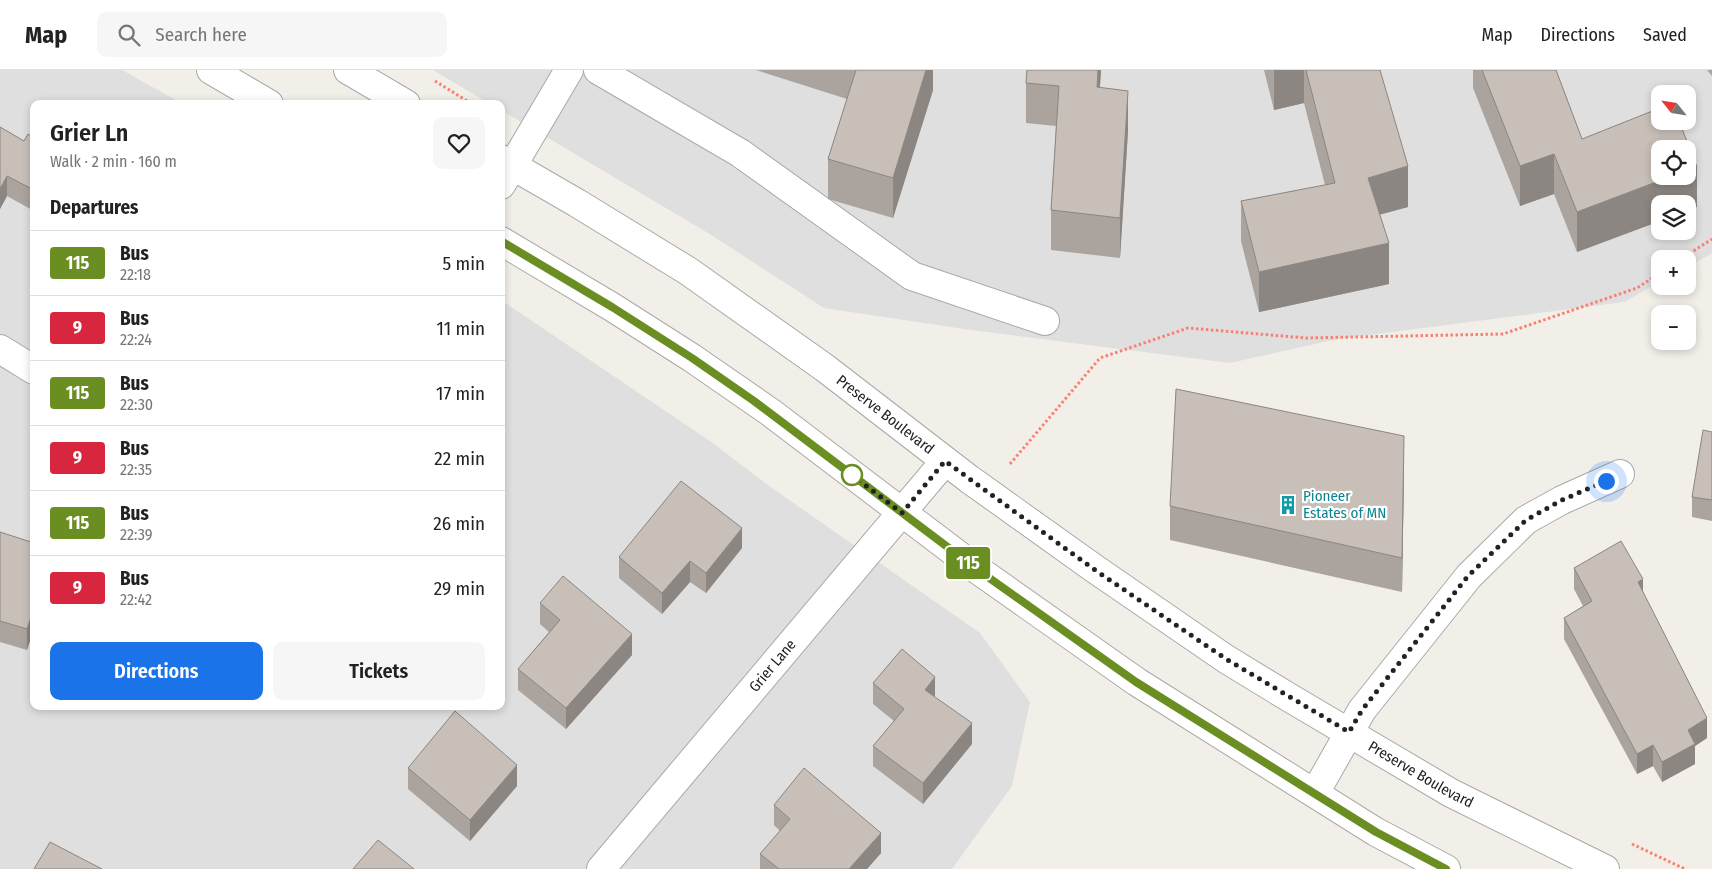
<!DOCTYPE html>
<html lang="en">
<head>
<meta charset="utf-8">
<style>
	body { margin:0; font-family:"Fira Sans Condensed",sans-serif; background:#f6f6f6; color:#222; height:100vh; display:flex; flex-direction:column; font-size:19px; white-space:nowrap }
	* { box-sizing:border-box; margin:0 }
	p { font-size:16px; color:#767676 }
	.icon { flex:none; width:28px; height:28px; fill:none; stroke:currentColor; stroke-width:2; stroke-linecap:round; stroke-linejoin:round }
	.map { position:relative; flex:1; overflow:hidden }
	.sheet { position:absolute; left:30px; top:30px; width:475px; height:610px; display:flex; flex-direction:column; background:#fff; border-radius:10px; box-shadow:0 2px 8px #0003 }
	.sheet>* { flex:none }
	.badge { padding:0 10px; border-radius:4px; font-size:18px; line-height:32px }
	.needle { width:32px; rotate:300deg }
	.tools { position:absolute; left:1651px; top:15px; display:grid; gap:10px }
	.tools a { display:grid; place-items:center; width:45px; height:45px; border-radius:10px; background:#fff; box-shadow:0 2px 8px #0003; font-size:25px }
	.you { position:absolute; width:25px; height:25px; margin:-12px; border:4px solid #fff; border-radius:50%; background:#1a73e8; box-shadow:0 0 0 8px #1a73e833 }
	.map>.badge { position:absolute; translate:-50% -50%; box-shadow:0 0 0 2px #fff }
	h2 { padding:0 20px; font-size:19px; line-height:45px }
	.round { display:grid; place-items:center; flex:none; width:52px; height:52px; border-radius:10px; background:#f6f6f6 }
	.overview { display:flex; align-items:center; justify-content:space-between; height:85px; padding:0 20px }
	h1 { font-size:24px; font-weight:600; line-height:38px }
	.cta { display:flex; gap:10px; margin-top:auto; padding:10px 20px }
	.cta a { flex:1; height:58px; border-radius:10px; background:#1a73e8; color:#fff; font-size:20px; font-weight:600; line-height:58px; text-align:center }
	.cta a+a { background:#f6f6f6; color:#222 }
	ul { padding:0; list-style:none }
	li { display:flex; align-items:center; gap:15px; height:65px; padding:0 20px; border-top:1px solid #e0e0e0 }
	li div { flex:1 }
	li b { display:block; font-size:19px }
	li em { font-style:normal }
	li .badge { min-width:55px; font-weight:700; text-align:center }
	header { display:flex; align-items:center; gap:30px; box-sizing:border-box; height:70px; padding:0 25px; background:#fff; border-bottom:1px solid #e0e0e0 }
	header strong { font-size:24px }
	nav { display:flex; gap:28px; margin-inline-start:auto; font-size:18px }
	.search { width:350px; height:45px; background:#f6f6f6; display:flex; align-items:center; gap:12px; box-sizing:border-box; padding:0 18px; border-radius:10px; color:#767676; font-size:19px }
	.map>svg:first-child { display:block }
</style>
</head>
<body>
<header>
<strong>Map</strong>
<div class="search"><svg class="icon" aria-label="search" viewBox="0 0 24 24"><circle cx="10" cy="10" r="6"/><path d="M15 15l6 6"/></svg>Search here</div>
<nav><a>Map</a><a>Directions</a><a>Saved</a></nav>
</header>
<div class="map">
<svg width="1712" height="799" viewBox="0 0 1712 799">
	<rect width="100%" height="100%" fill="#f2efe9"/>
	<path fill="#e0dfdf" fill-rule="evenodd" d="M0,0H122L183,34H34V636H501V230L710,371L772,418L980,563L1030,632L1012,716L952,799H0Z
		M433,0H1712V183L1688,197V189H1660V212L1624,232L1338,269L1230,293L971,260L824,238L708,163L501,40V34H490ZM1660,24H1688V51H1660ZM1660,79H1688V106H1660ZM1660,134H1688V161H1660Z"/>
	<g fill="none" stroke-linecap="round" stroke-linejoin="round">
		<g stroke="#a9a9a9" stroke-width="30">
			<g id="minor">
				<path d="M211,0L269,34"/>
				<path d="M348,0L406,34"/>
				<path d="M598,0L740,83L912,206L1045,251"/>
				<path id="s1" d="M501,89L577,133L688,201L825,298L969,409L1095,499L1226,589L1290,628L1451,723L1605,799"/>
				<path d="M501,115L569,0"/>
				<path d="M501,171L612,237L692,288L770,342L978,500L1137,612L1376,762L1446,799"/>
				<path d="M0,279L34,300"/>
				<path d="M1315,723L1362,640L1469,506L1526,450L1562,430L1620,404"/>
				<path id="s2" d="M601,799L945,391"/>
			</g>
		</g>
		<path stroke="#fa8072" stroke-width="3" stroke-dasharray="2.5 2.5" stroke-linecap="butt" d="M435,11L472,34
			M1681,189L1712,169
			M1010,394L1100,288L1188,258L1306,268L1503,264L1637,218L1660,203
			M1632,774L1685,799"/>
		<use href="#minor" stroke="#fff" stroke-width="28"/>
	</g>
	<path fill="#aba49e" d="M756,0H933V20L893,148L828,129V89L847,29Z
		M1027,0H1101L1100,17L1128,61L1120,188L1051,180V140L1056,56L1026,53V13Z
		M1264,0H1380L1408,137L1379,144L1389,214L1259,242L1241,171V131L1325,115L1304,33L1274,40Z
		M1473,0H1556L1582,69L1697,137L1688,140V134H1660V151L1577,182L1554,124L1520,136L1473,18Z
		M1707,0H1712V6Z
		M0,57L24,71L34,68V141L7,126L0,139Z
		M1712,362V451L1692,447V427Z
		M1404,400L1402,522L1170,470V436Z
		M0,462L34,473L27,580L0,572Z
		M742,478L706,523L690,512L662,544L619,508V487Z
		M1574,498L1643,522L1707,668L1695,676V694L1662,712L1653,696L1637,704L1564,569V548L1583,536L1574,519Z
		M540,533L632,585L566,659L518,620V599L549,562L540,554Z
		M873,613L935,627L972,674L923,734L873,696V676L894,651L873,634Z
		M408,698L517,716L470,771L408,719Z
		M774,735L881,783L867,799H760V784L780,761L774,755Z"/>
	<path fill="#8b8681" d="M926,0H933V20L893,148V108Z
		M1098,0H1101L1097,57V17Z
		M1274,0H1304V33L1274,40Z
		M1128,21V61L1120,188V148Z
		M1554,84V124L1520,136V96Z
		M1408,96V137L1368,148V108Z
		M1697,97V137L1688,140V134H1660V151L1577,182V142L1672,106H1688V100Z
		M7,106V126L0,139V119Z
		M1389,173V214L1259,242V202Z
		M1404,366V400L1402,522V488Z
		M742,458V478L706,523V503Z
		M690,491V512L662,544V523Z
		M1643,509V530L1638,512Z
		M34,538V559L27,580V559Z
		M632,564V585L566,659V638Z
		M935,607V627L925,620Z
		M1707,648V668L1695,676V694L1662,712V692L1688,660Z
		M972,653V674L923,734V713Z
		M1653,675V696L1637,704V684Z
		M517,695V716L470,771V750Z
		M881,763V783L867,799H849Z"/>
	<path fill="#c7bfb8" stroke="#8b8681" d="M856,0H926L893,108L828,89Z
		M1027,0H1098L1097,17L1128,21L1120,148L1051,140L1059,16L1026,13Z
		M1306,0H1380L1408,96L1368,108L1389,173L1259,202L1241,131L1335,113Z
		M1482,0H1556L1582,69L1660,38V51H1679L1697,97L1688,100V79H1660V106H1672L1577,142L1554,84L1520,96Z
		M0,57L24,71L28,64L34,68V120L7,106L0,119Z
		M1176,319L1404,366L1402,488L1170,436Z
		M1703,360L1712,362V430L1692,427Z
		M681,411L742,458L706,503L690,491L662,523L619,487Z
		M0,462L34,473V538L27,559L0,551Z
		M1621,471L1643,509L1638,512L1707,648L1688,660L1695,674L1662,692L1653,675L1637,684L1564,548L1592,531L1574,498Z
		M563,506L632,564L566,638L518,599L560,550L540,533Z
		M902,579L935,607L925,620L972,653L923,713L873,676L904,639L873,613Z
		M455,641L517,695L470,750L408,698Z
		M804,698L881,763L849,799H779L760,784L790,749L774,735Z
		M378,770L414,799H353Z
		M50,772L102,799H34Z"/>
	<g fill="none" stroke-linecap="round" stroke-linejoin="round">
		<g stroke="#fff" stroke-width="11">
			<path id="line" d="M501,171L612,237L692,288L754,331L978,500L1136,612L1376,762L1446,799"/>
		</g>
		<use href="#line" stroke="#6b8e23" stroke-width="8"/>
		<path stroke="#222" stroke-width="5" stroke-dasharray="0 9" d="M852,405L902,443L945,391L1095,500L1226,589L1349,662L1362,640L1468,506L1526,450L1562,430L1606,411"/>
	</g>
	<defs>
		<g id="building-bare" transform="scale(1.5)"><path d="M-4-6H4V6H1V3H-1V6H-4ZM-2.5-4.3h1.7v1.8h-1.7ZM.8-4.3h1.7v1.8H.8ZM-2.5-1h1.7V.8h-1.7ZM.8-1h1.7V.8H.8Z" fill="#0f9aa8" stroke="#fff" stroke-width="2.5" paint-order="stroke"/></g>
	</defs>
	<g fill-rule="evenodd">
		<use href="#building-bare" x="1288" y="435"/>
	</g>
	<circle fill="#fff" stroke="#6b8e23" stroke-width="2.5" cx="852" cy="405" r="10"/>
	<g text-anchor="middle" stroke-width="4.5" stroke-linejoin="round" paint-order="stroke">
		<g font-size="15" fill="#222" stroke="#fff">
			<text dy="5" stroke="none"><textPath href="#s1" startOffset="462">Preserve Boulevard</textPath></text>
			<text dy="5" stroke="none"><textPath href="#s2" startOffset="266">Grier Lane</textPath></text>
			<text dy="5" stroke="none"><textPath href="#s1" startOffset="1108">Preserve Boulevard</textPath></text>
		</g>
		<g font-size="15" fill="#0d838f" stroke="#fff" text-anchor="start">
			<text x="1303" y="431">Pioneer<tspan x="1303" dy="17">Estates of MN</tspan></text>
		</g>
	</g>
</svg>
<div class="tools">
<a><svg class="needle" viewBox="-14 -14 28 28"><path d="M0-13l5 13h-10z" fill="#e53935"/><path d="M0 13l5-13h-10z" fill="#767676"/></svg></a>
<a><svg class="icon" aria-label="locate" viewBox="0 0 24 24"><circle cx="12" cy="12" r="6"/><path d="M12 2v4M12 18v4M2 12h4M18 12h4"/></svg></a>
<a><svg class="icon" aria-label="layers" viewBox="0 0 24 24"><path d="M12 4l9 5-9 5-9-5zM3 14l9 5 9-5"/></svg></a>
<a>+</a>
<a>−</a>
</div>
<div class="you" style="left:1606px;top:411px"></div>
<b class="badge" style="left:968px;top:493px;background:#6b8e23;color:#fff">115</b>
<section class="sheet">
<div class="overview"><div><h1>Grier Ln</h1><p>Walk · 2 min · 160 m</p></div><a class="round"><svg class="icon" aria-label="heart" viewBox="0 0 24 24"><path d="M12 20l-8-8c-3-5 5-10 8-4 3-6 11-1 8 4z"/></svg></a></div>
<h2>Departures</h2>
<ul>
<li><span class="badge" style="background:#6b8e23;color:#fff">115</span><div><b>Bus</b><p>22:18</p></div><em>5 min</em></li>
<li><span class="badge" style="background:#d7263d;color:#fff">9</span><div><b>Bus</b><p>22:24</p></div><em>11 min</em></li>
<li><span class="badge" style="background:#6b8e23;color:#fff">115</span><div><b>Bus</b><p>22:30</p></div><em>17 min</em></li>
<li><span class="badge" style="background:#d7263d;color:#fff">9</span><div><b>Bus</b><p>22:35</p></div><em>22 min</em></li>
<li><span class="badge" style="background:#6b8e23;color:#fff">115</span><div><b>Bus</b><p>22:39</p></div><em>26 min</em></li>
<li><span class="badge" style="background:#d7263d;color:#fff">9</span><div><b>Bus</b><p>22:42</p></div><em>29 min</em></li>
</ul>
<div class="cta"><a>Directions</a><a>Tickets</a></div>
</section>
</div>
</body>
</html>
